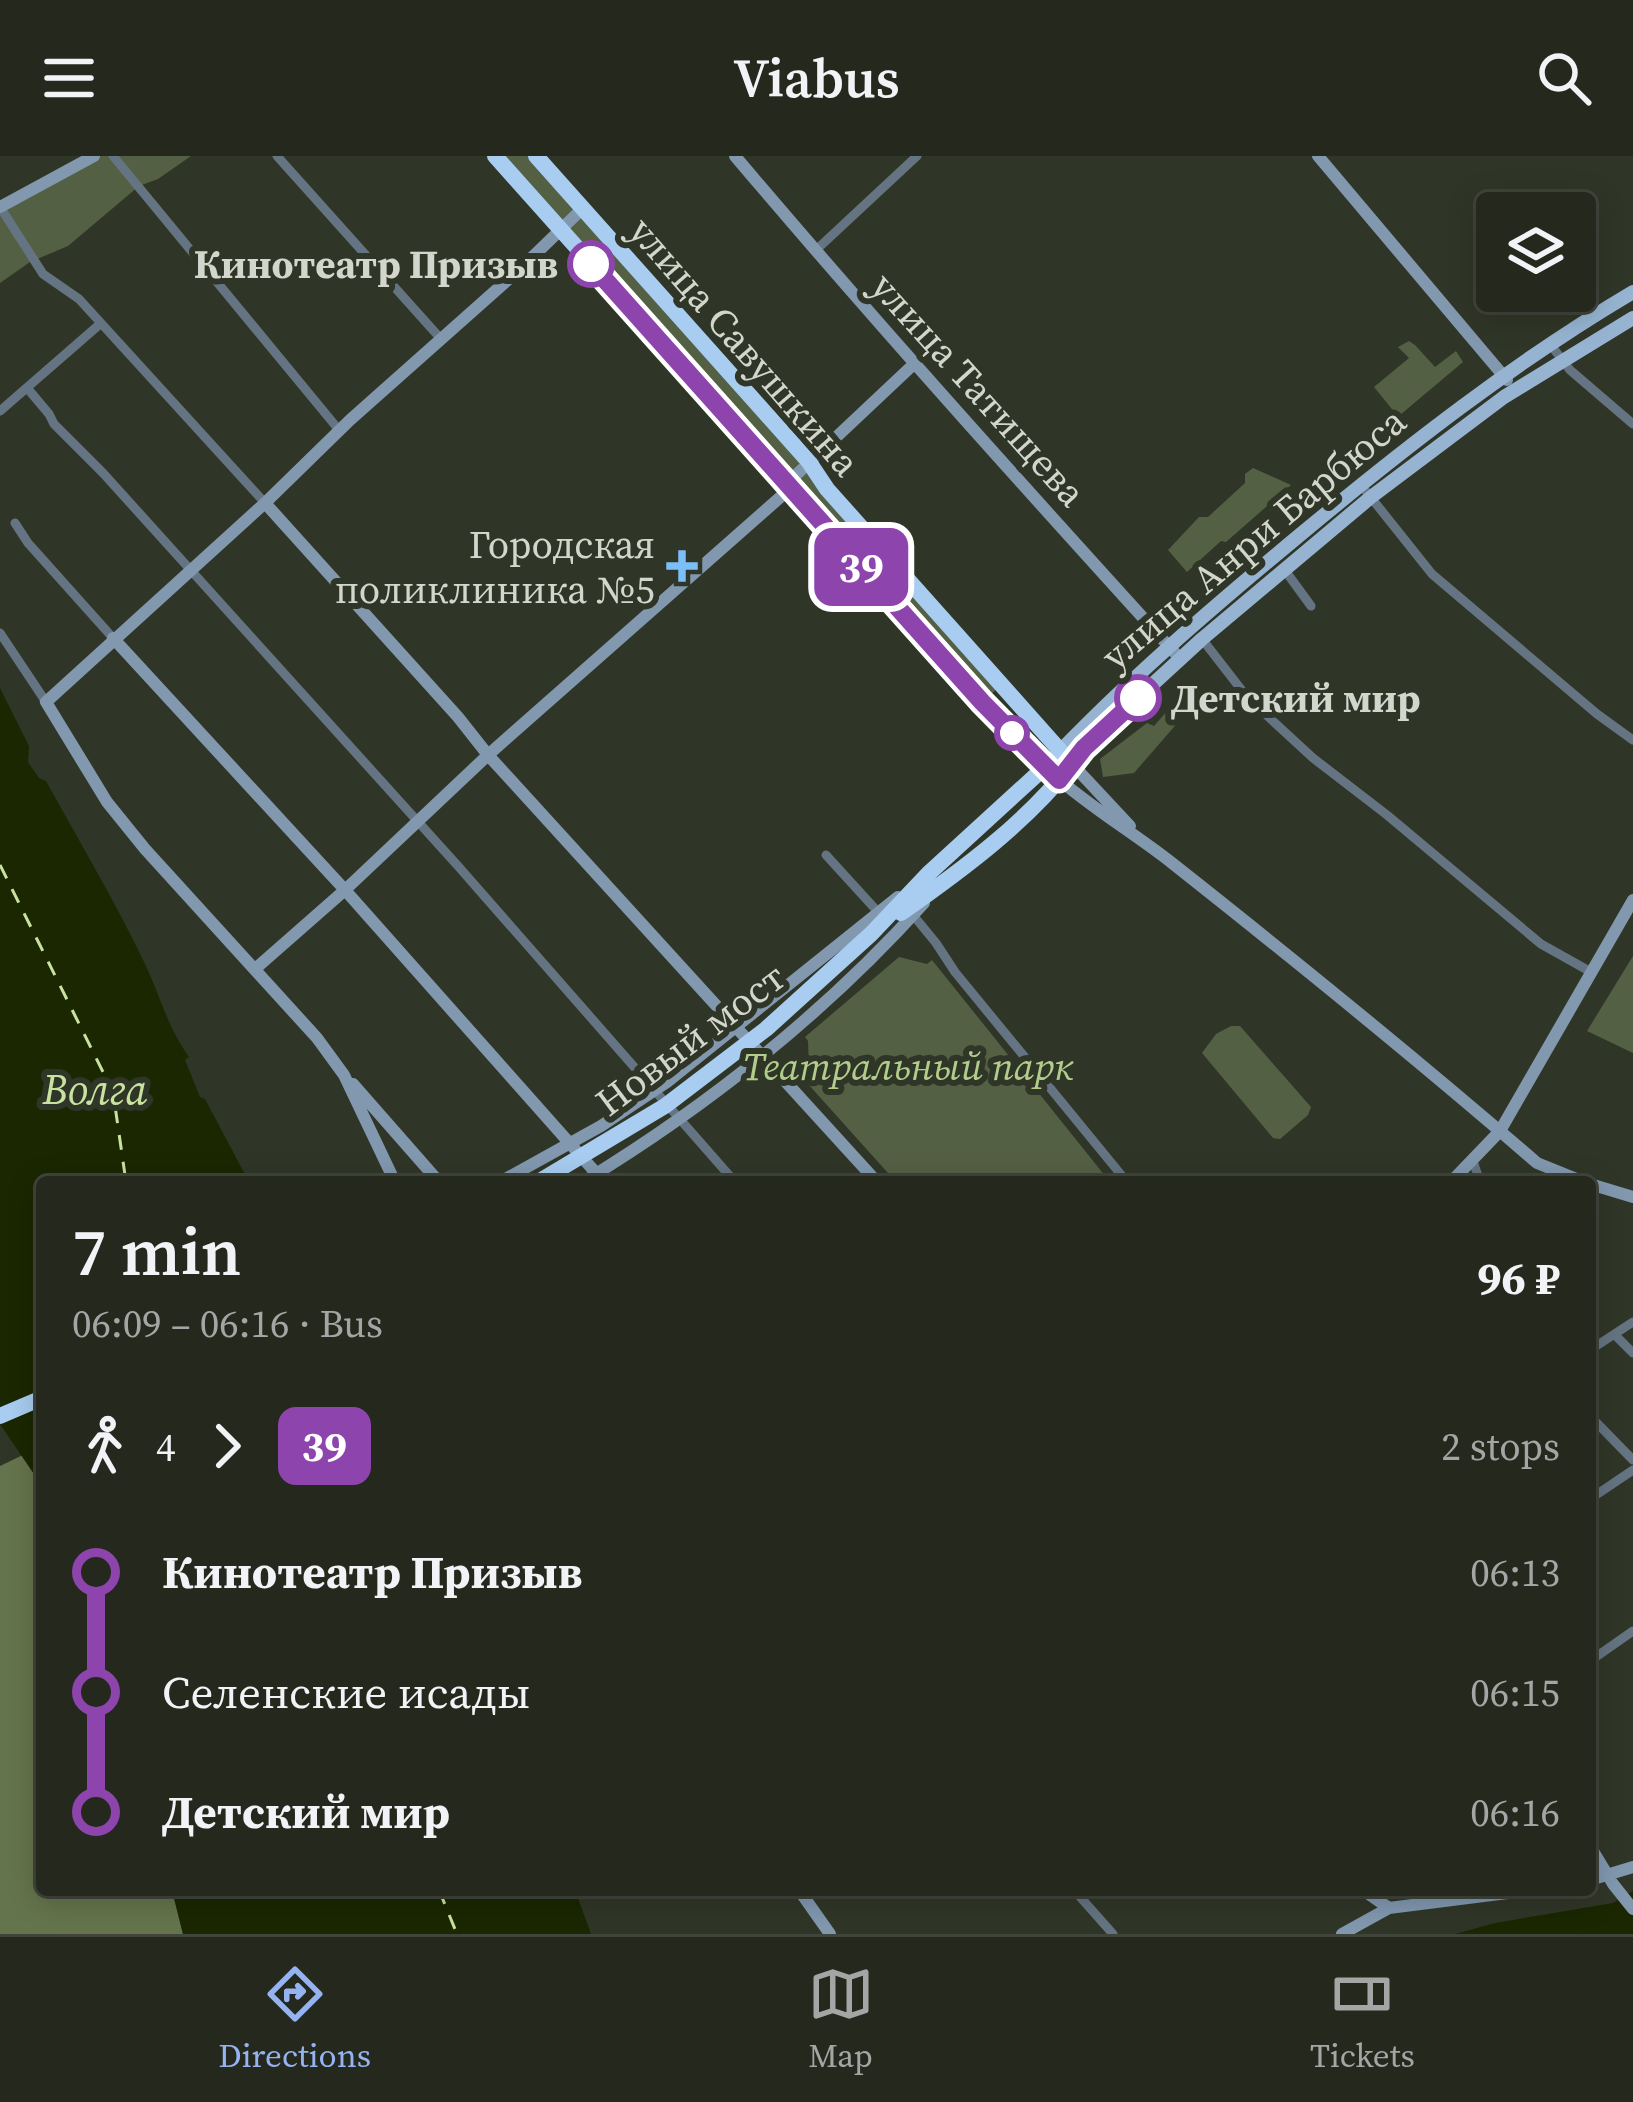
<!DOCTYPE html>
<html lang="en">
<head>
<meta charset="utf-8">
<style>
	body { margin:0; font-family:"Source Serif 4",serif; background:#30342a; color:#f1f3f6; height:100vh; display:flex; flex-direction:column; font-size:45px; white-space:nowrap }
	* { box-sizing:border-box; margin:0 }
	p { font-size:39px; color:#a3a6a4 }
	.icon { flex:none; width:66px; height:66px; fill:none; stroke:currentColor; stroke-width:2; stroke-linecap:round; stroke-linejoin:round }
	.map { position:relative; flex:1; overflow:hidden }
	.side { position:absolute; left:36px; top:1020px; width:1560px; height:720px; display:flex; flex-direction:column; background:#24281d; border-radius:12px; box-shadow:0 6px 30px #0003,0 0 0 3px #41443b }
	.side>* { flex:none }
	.badge { padding:0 24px; border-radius:18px; font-size:42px; line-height:78px }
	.buttons { position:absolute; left:1476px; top:36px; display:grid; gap:24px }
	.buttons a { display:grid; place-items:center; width:120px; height:120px; border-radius:12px; background:#24281d; box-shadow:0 6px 30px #0003,0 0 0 3px #41443b; font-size:60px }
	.map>.badge { position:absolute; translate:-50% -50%; box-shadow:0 0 0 6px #fff }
	.legs { display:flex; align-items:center; gap:18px; height:132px; padding:0 36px; font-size:39px }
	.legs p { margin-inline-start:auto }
	.overview { display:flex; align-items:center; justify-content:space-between; height:204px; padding:0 36px }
	h1 { font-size:66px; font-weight:600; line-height:90px }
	ul { padding:0 36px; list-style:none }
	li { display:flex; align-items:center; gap:42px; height:120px; font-size:45px }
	li i { display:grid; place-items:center; width:18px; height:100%; margin:0 15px; background:currentColor }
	li i::after { content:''; width:30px; height:30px; margin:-15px; border:9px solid; border-radius:50%; background:#24281d }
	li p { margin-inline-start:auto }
	li:first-child i { background:linear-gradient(#0000 50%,currentColor 0) }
	li:last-child i { background:linear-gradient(currentColor 50%,#0000 0) }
	header { display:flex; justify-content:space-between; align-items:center; height:156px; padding:0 36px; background:#24281d; font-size:54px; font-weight:600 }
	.tab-bar { display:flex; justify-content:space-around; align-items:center; height:168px; border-top:3px solid #41443b; background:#24281d; font-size:33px; color:#a3a6a4 }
	.tab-bar a { display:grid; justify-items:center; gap:6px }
	.tab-bar .on { color:#95b2f1 }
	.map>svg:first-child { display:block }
</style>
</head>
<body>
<header><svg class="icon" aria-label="menu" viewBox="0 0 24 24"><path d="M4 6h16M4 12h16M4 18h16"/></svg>Viabus<svg class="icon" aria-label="search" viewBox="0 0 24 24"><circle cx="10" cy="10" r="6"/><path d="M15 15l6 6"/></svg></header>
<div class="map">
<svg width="1633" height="1778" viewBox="0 0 1633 1778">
	<rect width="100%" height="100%" fill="#303627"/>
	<path fill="#546044" d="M97,0H191L158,23L139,30L68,90L30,106L0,127V55Z
		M495,0H536L1002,528L983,546Z
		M1409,185L1415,189L1435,211L1456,195L1463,206L1400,259L1396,258L1374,231L1409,202L1398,191Z
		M1253,312L1291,329L1226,386L1221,385L1187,416L1168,394L1199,361H1208L1245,327V318Z
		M1168,554L1180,564L1134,617L1103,621L1100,603L1147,567L1154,570Z
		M1633,800V897L1587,875Z
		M899,801L927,808L932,804L1110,1026H896L800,919L809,911L808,885L805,881Z
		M1231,870H1240L1311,951L1308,959L1280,983L1273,982L1202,897L1216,878Z"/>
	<path fill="#64744c" d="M23,1299L42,1330V1734H172L183,1778H0V1310Z"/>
	<path fill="#1a2701" d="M0,532L29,590L28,606L39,622L46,625C79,685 115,745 145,808C161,842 167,870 189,901L185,904L200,941L205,943L249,1026H42V1330L0,1268Z
		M172,1734H575L591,1778H183Z
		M1633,1735V1778H1455L1495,1767L1613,1747Z"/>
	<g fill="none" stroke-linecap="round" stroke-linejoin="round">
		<path stroke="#c8e3a0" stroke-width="3" stroke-dasharray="15 12" stroke-linecap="butt" d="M0,709L113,936L126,1026
			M439,1734L457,1778"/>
		<path stroke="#657482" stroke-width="9" d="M113,0L339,274
			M277,0L441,183
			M0,51L43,118L79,143L265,347
			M815,95L917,0
			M1550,188L1570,214L1633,268
			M28,233L49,258L54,268L103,317L458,710L735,1026
			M0,255L100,168
			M1361,329L1432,418L1597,558L1633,584
			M15,367L28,387L113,482
			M1284,413L1311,450
			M0,477L46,546
			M1202,483L1247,541L1313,602L1387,659L1541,788L1591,816
			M826,699L878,756
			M913,759L936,787L955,816L1127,1026
			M1473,1005L1480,1026
			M1615,1179L1633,1197
			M1590,1194L1633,1166
			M1590,1260L1633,1304
			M1590,1343L1633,1314
			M1590,1505L1633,1475
			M1074,1734L1113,1778"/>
		<path stroke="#8198af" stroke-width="12" d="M735,0C878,169 1027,334 1175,497
			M1318,0L1507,224
			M0,51L94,0
			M265,347L458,561L488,599L877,1026
			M113,482L345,734L604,1026
			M1072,608L1130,670
			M1054,619C1091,652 1134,677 1172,707C1296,805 1418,904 1537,1007L1584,1026
			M255,813L345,734L488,599L785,337L796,319L915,207
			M353,928L439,1026
			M395,1026L344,919L317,882L145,693L107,646L46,546L265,347L350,264L520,113L582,53
			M500,1026L601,970L667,926L898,741
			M583,1026C709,949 825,857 924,747
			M1451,1026L1500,975L1633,744
			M1590,1028L1633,1041
			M1590,1690L1613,1728L1633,1753
			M1590,1724L1633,1711
			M799,1734L830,1778
			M1363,1734L1389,1752
			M1342,1778L1389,1752L1531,1734"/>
		<path stroke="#96b4d1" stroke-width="14" d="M1072,608L1092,584L1202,483L1371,341L1504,241L1633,162
			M1045,611C1124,527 1212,452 1301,378C1406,291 1516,205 1633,136"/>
		<path stroke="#a8cdf0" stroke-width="16" d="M495,0L983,546L1045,611L928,718L871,778L766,873L665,950L538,1026
			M536,0L809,306L827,333L1072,608C1026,667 962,714 901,757
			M0,1260L42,1242"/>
	</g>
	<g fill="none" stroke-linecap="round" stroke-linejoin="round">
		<g stroke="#fff" stroke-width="27">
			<path id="line-1" d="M591,108L982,546L1059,624L1084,592L1138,542"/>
		</g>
		<use href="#line-1" stroke="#8e44ad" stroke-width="18"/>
	</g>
	<g fill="#fff" stroke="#8e44ad" stroke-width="6">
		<circle cx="591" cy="108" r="21"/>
		<circle cx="1138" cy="542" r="21"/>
		<circle cx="1012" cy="577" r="15"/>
	</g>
	<path fill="#7cbef9" stroke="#303627" stroke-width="4.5" d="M676 392h12v12h12v12h-12v12h-12v-12h-12v-12h12z"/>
	<g text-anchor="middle" stroke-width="12" stroke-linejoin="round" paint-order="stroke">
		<g font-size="39" font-weight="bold" fill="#d2d6cd" stroke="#303627" text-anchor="end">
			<text x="558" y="122">Кинотеатр Призыв</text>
			<text x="1171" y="556" text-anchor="start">Детский мир</text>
		</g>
		<g font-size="39" fill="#d2d6cd" stroke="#303627">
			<text transform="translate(745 190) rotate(49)" y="14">улица Савушкина</text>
			<text transform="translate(979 233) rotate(48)" y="14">улица Татищева</text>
			<text transform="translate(1253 382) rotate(-40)" y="14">улица Анри Барбюса</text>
			<text transform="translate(690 883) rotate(-37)" y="14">Новый мост</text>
		</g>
		<g font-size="39" fill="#d2d6cd" stroke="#303627" text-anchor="end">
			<text x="655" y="402">Городская<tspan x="655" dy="45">поликлиника №5</tspan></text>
		</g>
		<g font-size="39" font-style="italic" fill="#b2cd8b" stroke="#303627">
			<text x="908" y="924">Театральный парк</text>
		</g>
		<g font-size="42" font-style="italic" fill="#c8e3a0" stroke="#303627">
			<text x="95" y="948">Волга</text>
		</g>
	</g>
</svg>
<div class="buttons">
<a><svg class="icon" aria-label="layers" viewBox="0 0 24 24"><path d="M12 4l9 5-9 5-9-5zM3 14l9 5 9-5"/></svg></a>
</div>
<b class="badge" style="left:861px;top:411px;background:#8e44ad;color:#fff">39</b>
<section class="side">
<div class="overview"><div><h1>7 min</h1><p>06:09 – 06:16 · Bus</p></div><b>96 ₽</b></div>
<div class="legs"><svg class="icon" aria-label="walk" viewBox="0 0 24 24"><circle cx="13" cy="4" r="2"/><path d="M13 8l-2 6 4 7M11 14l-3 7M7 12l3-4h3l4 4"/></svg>4<svg class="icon" aria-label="forward" viewBox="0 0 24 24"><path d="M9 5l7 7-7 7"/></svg><b class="badge" style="background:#8e44ad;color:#fff">39</b><p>2 stops</p></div>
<ul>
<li><i style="color:#8e44ad"></i><b>Кинотеатр Призыв</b><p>06:13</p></li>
<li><i style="color:#8e44ad"></i><span>Селенские исады</span><p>06:15</p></li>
<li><i style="color:#8e44ad"></i><b>Детский мир</b><p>06:16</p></li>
</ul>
</section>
</div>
<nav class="tab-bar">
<a class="on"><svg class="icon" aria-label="directions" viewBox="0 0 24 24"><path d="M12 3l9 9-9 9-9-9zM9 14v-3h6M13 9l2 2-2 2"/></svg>Directions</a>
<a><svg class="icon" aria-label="map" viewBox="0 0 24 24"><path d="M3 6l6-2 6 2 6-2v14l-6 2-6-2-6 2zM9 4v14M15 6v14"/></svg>Map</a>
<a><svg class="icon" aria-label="tickets" viewBox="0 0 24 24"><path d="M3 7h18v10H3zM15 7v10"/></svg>Tickets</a>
</nav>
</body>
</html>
